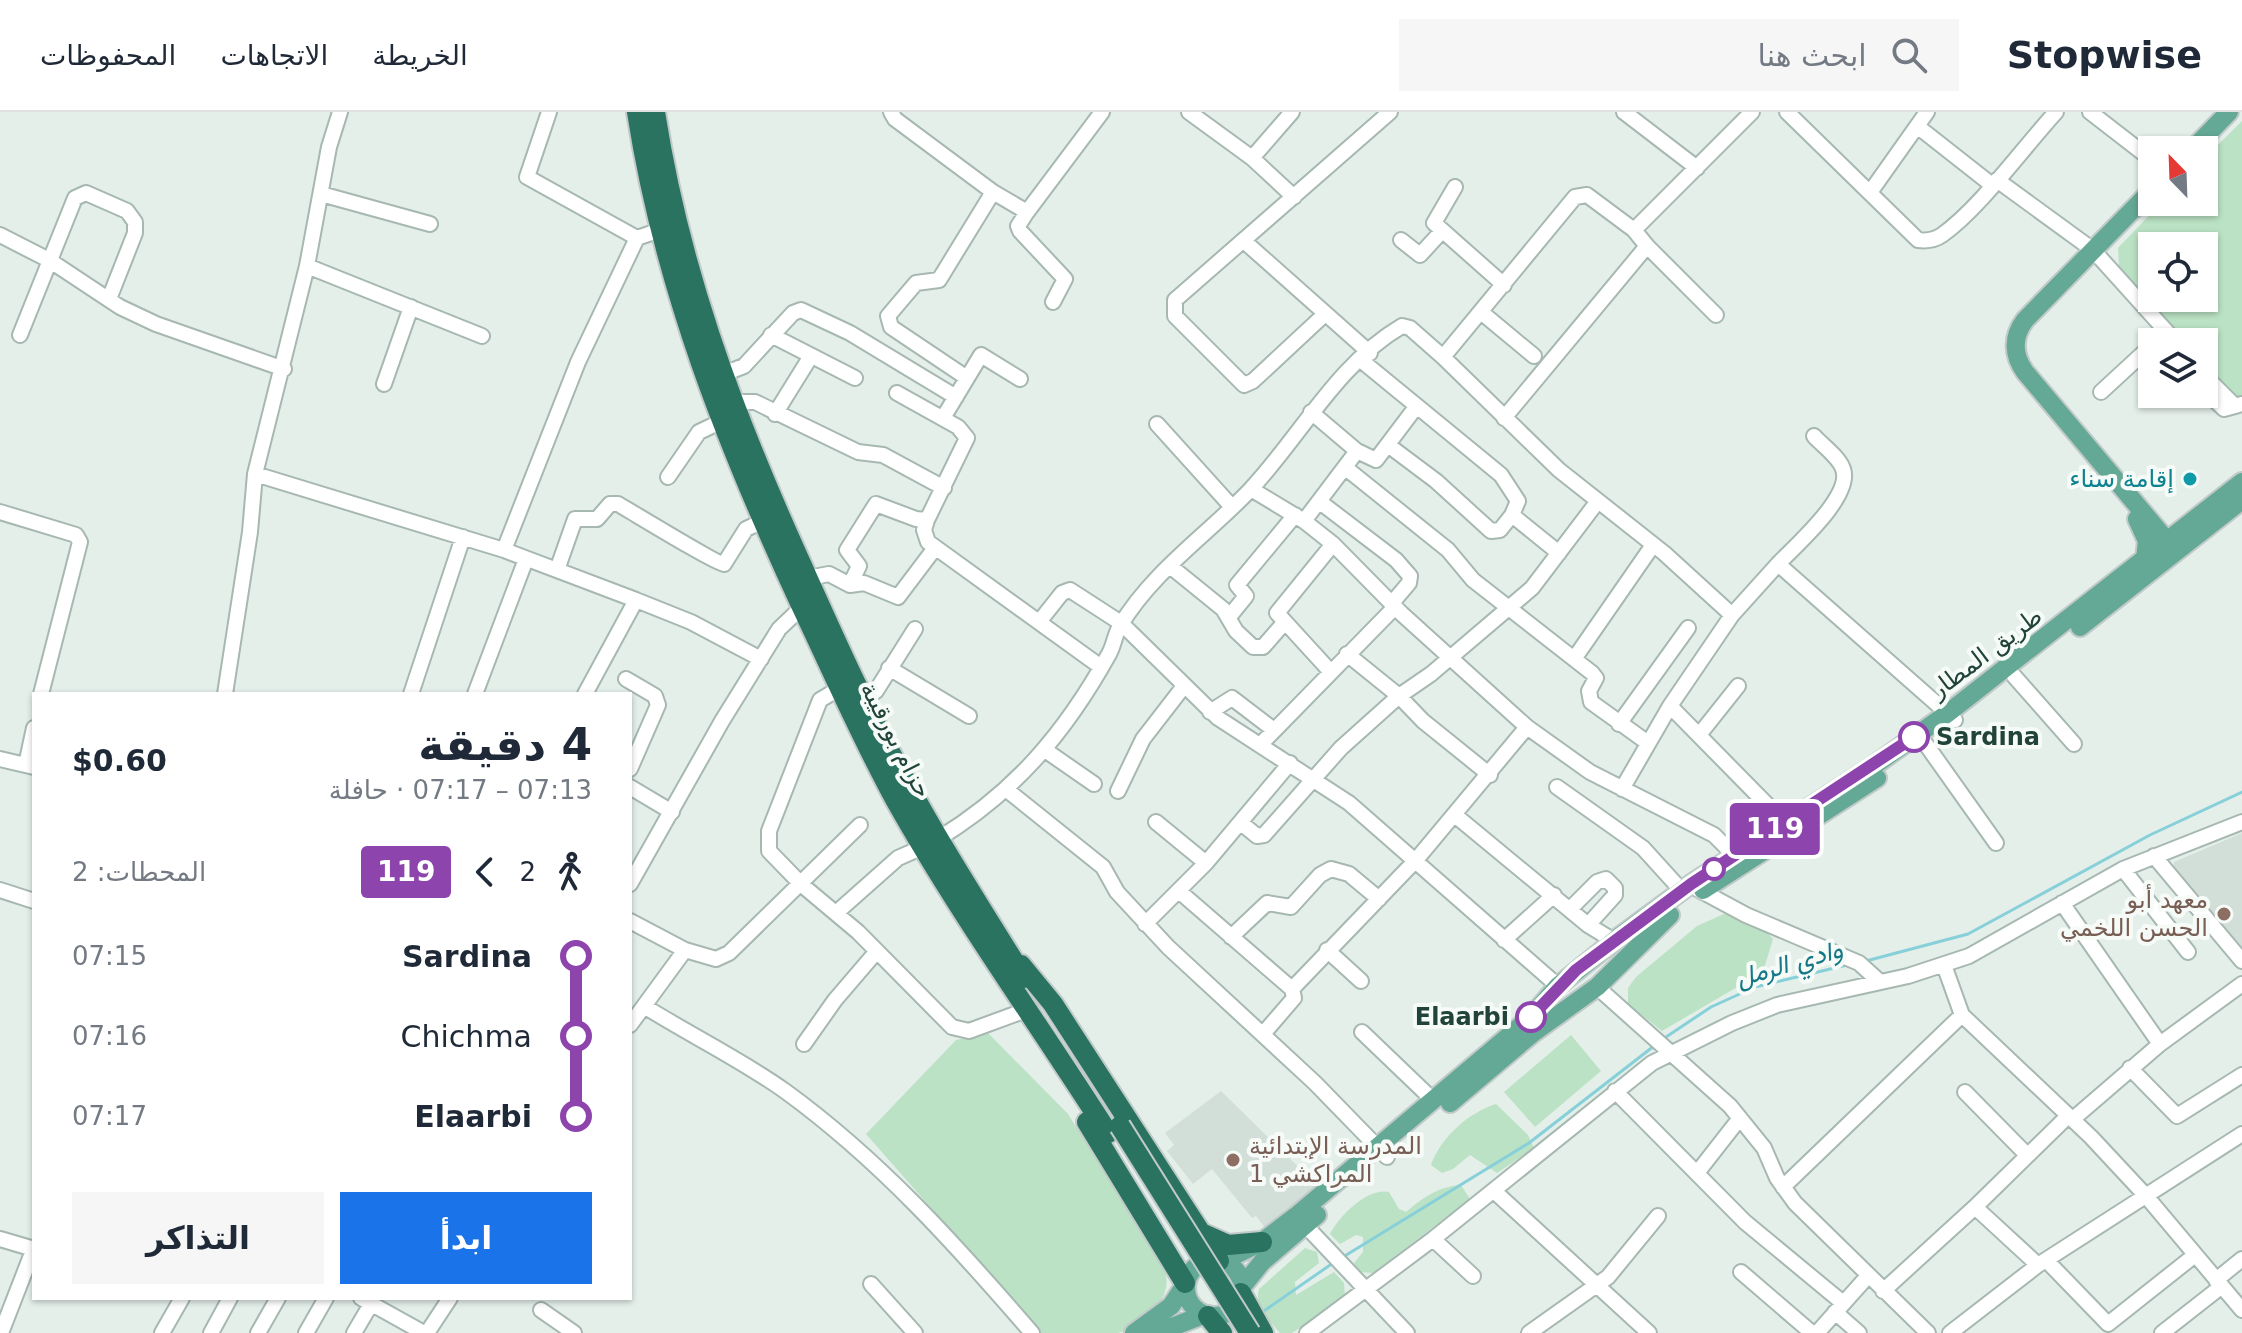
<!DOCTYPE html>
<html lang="ar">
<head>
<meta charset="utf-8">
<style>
	body { margin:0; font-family:"DejaVu Sans",Vazirmatn,sans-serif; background:#f6f6f7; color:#1f2937; direction:rtl; height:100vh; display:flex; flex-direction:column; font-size:30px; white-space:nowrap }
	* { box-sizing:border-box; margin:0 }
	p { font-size:26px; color:#747a83 }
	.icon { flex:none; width:44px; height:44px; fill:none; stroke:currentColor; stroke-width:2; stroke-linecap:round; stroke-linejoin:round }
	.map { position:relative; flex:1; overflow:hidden; direction:ltr }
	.drawer { position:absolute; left:32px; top:580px; width:600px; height:608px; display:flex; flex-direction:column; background:#fff; border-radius:0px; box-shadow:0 2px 6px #0004; direction:rtl }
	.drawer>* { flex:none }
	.badge { padding:0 16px; border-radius:6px; font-size:28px; line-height:52px }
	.needle { width:52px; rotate:337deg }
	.buttons { position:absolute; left:2138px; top:24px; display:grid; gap:16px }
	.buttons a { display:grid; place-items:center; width:80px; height:80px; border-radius:0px; background:#fff; box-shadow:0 2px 6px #0004; font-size:40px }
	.map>.badge { position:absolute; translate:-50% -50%; box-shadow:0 0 0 4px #fff }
	.legs { display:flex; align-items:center; gap:12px; height:88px; padding:0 40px; font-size:26px }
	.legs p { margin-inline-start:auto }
	.summary { display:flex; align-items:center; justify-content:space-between; height:136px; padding:0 40px }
	h1 { font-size:44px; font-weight:700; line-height:60px }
	.action { display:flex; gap:16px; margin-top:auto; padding:16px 40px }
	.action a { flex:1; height:92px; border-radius:0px; background:#1a73e8; color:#fff; font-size:32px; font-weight:700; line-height:92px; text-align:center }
	.action a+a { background:#f6f6f7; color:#1f2937 }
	ul { padding:0 40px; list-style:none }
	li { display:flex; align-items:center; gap:28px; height:80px; font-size:30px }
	li i { display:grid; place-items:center; width:12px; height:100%; margin:0 10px; background:currentColor }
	li i::after { content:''; width:20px; height:20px; margin:-10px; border:6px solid; border-radius:50%; background:#fff }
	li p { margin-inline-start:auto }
	li:first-child i { background:linear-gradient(#0000 50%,currentColor 0) }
	li:last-child i { background:linear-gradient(currentColor 50%,#0000 0) }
	header { display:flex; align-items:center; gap:48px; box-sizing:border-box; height:112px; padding:0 40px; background:#fff; border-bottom:2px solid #e0e1e3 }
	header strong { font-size:38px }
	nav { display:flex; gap:44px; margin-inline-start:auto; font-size:28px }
	.search { width:560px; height:72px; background:#f6f6f7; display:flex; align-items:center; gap:20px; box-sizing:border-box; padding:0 28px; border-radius:0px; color:#747a83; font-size:30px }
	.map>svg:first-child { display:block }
</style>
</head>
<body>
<header>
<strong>Stopwise</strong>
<div class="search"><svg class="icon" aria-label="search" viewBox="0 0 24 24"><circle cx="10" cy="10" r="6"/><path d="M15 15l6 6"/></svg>ابحث هنا</div>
<nav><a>الخريطة</a><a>الاتجاهات</a><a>المحفوظات</a></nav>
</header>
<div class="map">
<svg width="2242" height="1221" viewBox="0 0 2242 1221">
	<rect width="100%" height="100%" fill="#e4efea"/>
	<path fill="#d2dfd9" d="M2242,721V845L2173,762L2174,750Z
		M1221,979L1317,1073L1265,1116L1256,1104L1252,1106L1212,1057L1193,1072L1167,1039L1174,1033L1165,1021Z"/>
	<path fill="#bbe2c4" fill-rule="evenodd" d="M2242,9V285L2229,289L2204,258V230H2181L2119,155L2118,136L2162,90H2204V47ZM2152,134H2204V186H2152Z
		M1726,801L1763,816L1773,827L1763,860L1662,919L1628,892V876L1636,865L1697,814Z
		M988,921L1068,1002L1164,1157C1176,1185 1144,1215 1118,1221C1095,1221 1065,1221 1041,1221L866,1022L956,928Z
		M1571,923L1601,959L1535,1015L1504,980Z
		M1496,992L1528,1023L1534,1036L1497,1061L1470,1043L1453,1057L1442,1061L1431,1053C1441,1025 1468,1001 1496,992Z
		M1461,1073L1470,1087L1373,1161L1359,1160L1354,1151L1363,1140V1125L1356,1123L1340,1132L1330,1122C1339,1104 1368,1075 1389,1080L1399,1097L1406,1100C1424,1085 1437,1075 1461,1073Z
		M1305,1136L1317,1140L1319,1151L1295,1170L1296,1183L1334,1160L1344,1171L1345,1185L1292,1221H1280C1269,1208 1254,1195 1259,1177Z"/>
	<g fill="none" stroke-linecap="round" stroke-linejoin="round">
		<path stroke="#87d0d9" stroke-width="3" d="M1866,849L1968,822L2150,723L2242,680
			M1663,927L1711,895L1755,875L1847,853
			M1343,1145L1529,1031L1654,934
			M1261,1201L1333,1151"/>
		<g stroke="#a6b8b1" stroke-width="18">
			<path id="minor" d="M549,0L527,65L637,126
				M891,0L895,7L993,80L1027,100L1102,0
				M1189,0L1252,46L1294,85
				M1624,0L1697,56
				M1787,0L1918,128C1926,129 1935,128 1942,123C1980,96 2023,36 2056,0
				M2090,0L2152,48
				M1917,14L1992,73
				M1252,46L1292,0
				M1997,68L2093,138L2176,230
				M1455,75L1434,111L1504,173
				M1871,79L1927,0
				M321,82L430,112
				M1027,100L1018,114L1020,119L1065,167L1053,190
				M0,123L49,148L120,195L156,212L284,257
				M1401,128L1420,143L1442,119
				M1245,130L1370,241
				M1647,134L1716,203
				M307,154L482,224
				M1481,200L1534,244
				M1325,202L1253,269L1244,273L1175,204V188L1390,0
				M20,223L75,86L86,81L127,99L135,110V121L109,187
				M771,223L855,266
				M1443,245L1575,85L1587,83L1634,118
				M1362,249L1501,363L1518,389L1512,403L1559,441
				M721,263L744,254L793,201L801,198L850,221L956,285
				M2204,263L2235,294L2242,292
				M967,266L891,215L888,204L916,171L939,168L993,80
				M384,272L411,195
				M2204,278L2224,297L2235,294
				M2101,280L2152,233
				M897,281L958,315L967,326L927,408L924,418L928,430L1101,555
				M731,290H755L858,340L883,343L944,376
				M775,302L811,244
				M943,306L981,243L1020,267
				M1504,306L1647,134L1634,118L1752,0
				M1157,312L1232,395
				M1388,333L1436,369L1491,419L1500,418L1512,403
				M1357,339L1376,348L1416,295
				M1347,357L1448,438L1473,468L1592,561L1596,566L1589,579L1591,590L1648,631
				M255,362L504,438L578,250L637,126L660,118
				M668,365L699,320L720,310
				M1251,377L1304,409L1333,432L1402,502L1527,615L1590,660L1714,723L1740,749
				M1320,390L1396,448L1410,464L1409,471L1392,491
				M0,400L76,423L80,430L41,582
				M1304,409L1357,339L1311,300
				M504,438L636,488L585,582
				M1778,452C1795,434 1853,384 1843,357C1839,345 1823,334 1814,324
				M1170,454L1223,497L1236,519L1253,535H1263L1284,511
				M557,458L575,407H597L610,392H618C632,400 717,452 724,452L746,417L763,409
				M808,466L829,462L850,473L864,471L898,485L935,436
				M850,473L859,454L847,438L876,392L916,407L927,408
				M636,488L691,510L761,547
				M1229,505L1246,484L1237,473L1295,403
				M1039,510L1062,481L1070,478L1121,511L1218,606L1349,691L1558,874
				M1574,547L1653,433
				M889,556L969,604
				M1330,559L1277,501L1333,432
				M2014,564L2074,632
				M626,567L655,584L658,593L630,657
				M840,576L820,588L769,719V739L802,773L858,820L952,915L969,919L1018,901
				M225,582L250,420L255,362L307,154L329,35L340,0
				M411,582L463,425
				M475,582L526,447
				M864,587L876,579L915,517
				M1210,600L1232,586L1274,618
				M1619,612L1688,516
				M1699,623L1738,574
				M1925,631L1996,731
				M1260,633L1395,495
				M1045,638L1094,672
				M0,647L34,655
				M26,653L34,616
				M1490,663L1423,609L1399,584L1431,562L1532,476L1598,389
				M630,675L672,700
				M1557,675L1643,736L1682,779
				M1622,677L1670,594
				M1007,678L1103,755L1117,780L1168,835L1315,971L1387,1045
				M1118,679L1143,627L1184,574
				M1456,704L1588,813L1614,829
				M1156,710L1206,751
				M1241,711L1257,724L1264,723L1341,636L1399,584L1347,542
				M1791,717L1670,594L1732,503L1778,452L1955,608
				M938,727C1015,680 1065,621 1109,542C1114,533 1115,522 1120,514C1152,460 1208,422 1250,378C1300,325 1337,252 1402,214L1410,216L1443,245L1559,358L1664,441L1732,503
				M2154,744L2242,849
				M2123,757L2188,840
				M630,772L722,609L779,517L802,495
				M1694,775L1746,803L1859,851L1880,870
				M0,778L34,789
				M1180,780L1292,877L1416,748L1527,615
				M2062,791L2160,932L2073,1007
				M1570,797L1597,770L1606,767L1615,776V783L1588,813
				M836,801L898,746L923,735
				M630,809L685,838
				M1145,812L1206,751L1290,651
				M1231,825L1267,791L1291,795L1320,763L1331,757L1349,762L1379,787
				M1504,828L1554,783
				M1327,838L1361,869
				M1944,853L1962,903L2091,1025L2146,1084L2242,1198
				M1597,875L1730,994L1764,1036L1777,1066L1795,1091L1928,1221
				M644,894L685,838L716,847L729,841L860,713
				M630,913L644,894C690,923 740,947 785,979C880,1048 956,1133 1032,1221
				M1362,920L1434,989
				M1263,922L1294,886L1292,877
				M804,932L835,888L877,839
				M2160,932L2242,872
				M2130,956L2177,1004L2242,963
				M1615,979L1745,1110L1843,1191
				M1965,980L2027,1043
				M1697,1061L1740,1006
				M1783,1075L1962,903
				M1494,1079L1649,1221
				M1975,1095L2068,1004
				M1305,1113L1407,1221
				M0,1127L34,1137
				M1433,1127L1473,1164
				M2046,1148L2108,1212L2195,1143
				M1741,1160L1812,1221
				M2216,1168L2242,1147
				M871,1172L915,1221
				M1883,1179L1975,1095L2038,1153
				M361,1186L424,1221
				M541,1198L574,1221
				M1835,1200L1859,1221
				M1,1221L34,1136
				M162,1221L182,1186
				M211,1221L230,1186
				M258,1221L278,1186
				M306,1221L326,1186
				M354,1221L371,1192
				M427,1221L450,1186
				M1307,1221L1433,1127L1652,951L1732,911L1777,893L1908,864L1969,844L2123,757L2242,710
				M1529,1221L1608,1165L1658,1104
				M1817,1221L1867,1165
				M1950,1221L2038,1153L2242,1022
				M2162,1221L2222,1174"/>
		</g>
		<g stroke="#c1cac8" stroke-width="22">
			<path id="major" d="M2192,38L2229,0
				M2152,78L2025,208C2012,225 2013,243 2025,260L2173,436
				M2137,407L2147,429L2145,447
				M2080,515L2242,388
				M1703,778L1877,666
				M1450,991L1533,921L1597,875L1670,803
				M1186 1176a28 28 0 1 1 56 0a28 28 0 1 1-56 0Z
				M1223,1149L1262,1130L1296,1104L1530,906L1558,874L1619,825L1691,772L1872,655L1948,601L2242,370
				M1242,1175L1262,1150L1317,1103
				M1134,1221L1171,1194L1185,1173
				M1157,1221L1203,1203"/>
		</g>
		<g stroke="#c1cac8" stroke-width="24">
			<path id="highway" d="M637,0C664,175 727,333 801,493C832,558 861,625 896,689C960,803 1038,911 1108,1021
				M655,0C679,155 731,296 795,438C832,521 869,605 914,684C948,746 987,805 1024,866
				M1021,853L1053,892L1219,1149
				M1087,1010L1185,1171
				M1201,1121L1228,1133L1262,1130
				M1241,1181L1263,1221
				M1208,1204L1222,1221"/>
		</g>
		<use href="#minor" stroke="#fff" stroke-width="14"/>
		<use href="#major" stroke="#64a995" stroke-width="18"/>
		<use href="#highway" stroke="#2a7361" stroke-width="20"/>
		<g stroke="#c1cac8" stroke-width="24" stroke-linecap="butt">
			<path id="highway-bridge" d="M1120,1014L1250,1221"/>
		</g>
		<use href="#highway-bridge" stroke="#2a7361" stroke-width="20"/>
	</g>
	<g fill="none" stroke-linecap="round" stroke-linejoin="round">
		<g stroke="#fff" stroke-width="18">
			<path id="line-1" d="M1531,905L1576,858L1691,772L1914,625"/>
		</g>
		<use href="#line-1" stroke="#8e44ad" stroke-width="12"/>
	</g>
	<circle fill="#0f9aa8" stroke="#f6fbf8" stroke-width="3" cx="2190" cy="367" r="8"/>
	<g fill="#fff" stroke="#8e44ad" stroke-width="4">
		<circle cx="1914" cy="625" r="14"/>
		<circle cx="1714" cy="757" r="10"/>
		<circle cx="1531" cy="905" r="14"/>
	</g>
	<g fill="#8d6e63" stroke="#f6fbf8" stroke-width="3">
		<circle cx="2224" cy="802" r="8"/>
		<circle cx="1233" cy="1048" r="8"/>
	</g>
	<g text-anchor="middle" stroke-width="8" stroke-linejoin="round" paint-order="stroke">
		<g font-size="24" fill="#0d838f" stroke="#f6fbf8" text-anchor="end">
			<text x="2174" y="375">إقامة سناء</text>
		</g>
		<g font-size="24" fill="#214339" stroke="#f6fbf8">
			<text transform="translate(1986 541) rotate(-37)" y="8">طريق المطار</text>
			<text transform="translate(896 628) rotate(63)" y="8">حزام بورقيبة</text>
		</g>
		<g font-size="24" font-weight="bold" fill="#214339" stroke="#f6fbf8" text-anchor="start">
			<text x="1936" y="633">Sardina</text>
			<text x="1509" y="913" text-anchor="end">Elaarbi</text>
		</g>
		<g font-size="24" fill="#785e54" stroke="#f6fbf8" text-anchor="end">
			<text x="2208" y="796">معهد أبو<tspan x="2208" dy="28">الحسن اللخمي</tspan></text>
			<text x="1249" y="1042" text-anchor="start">المدرسة الإبتدائية<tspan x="1249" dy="28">المراكشي 1</tspan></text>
		</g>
		<g font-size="26" font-style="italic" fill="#147887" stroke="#f6fbf8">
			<text transform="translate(1789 851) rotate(-16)" y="9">وادي الرمل</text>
		</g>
	</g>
</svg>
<div class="buttons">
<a><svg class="needle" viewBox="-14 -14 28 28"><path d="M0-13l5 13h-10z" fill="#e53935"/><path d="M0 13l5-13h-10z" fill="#747a83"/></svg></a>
<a><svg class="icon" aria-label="locate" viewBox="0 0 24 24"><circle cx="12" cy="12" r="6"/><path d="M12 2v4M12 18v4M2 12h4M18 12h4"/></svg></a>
<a><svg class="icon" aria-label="layers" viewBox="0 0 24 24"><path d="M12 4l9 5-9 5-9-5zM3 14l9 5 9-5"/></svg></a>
</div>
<b class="badge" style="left:1775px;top:717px;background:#8e44ad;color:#fff">119</b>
<section class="drawer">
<div class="summary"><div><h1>4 دقيقة</h1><p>07:13 – 07:17 · حافلة</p></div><b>$0.60</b></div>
<div class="legs"><svg class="icon" aria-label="walk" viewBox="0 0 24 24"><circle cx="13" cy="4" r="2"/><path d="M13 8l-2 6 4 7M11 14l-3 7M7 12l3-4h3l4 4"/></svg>2<svg class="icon" aria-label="back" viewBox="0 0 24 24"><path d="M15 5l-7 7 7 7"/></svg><b class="badge" style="background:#8e44ad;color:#fff">119</b><p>المحطات: 2</p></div>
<ul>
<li><i style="color:#8e44ad"></i><b>Sardina</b><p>07:15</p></li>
<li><i style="color:#8e44ad"></i><span>Chichma</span><p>07:16</p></li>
<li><i style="color:#8e44ad"></i><b>Elaarbi</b><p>07:17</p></li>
</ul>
<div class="action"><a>ابدأ</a><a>التذاكر</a></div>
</section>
</div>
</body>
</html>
